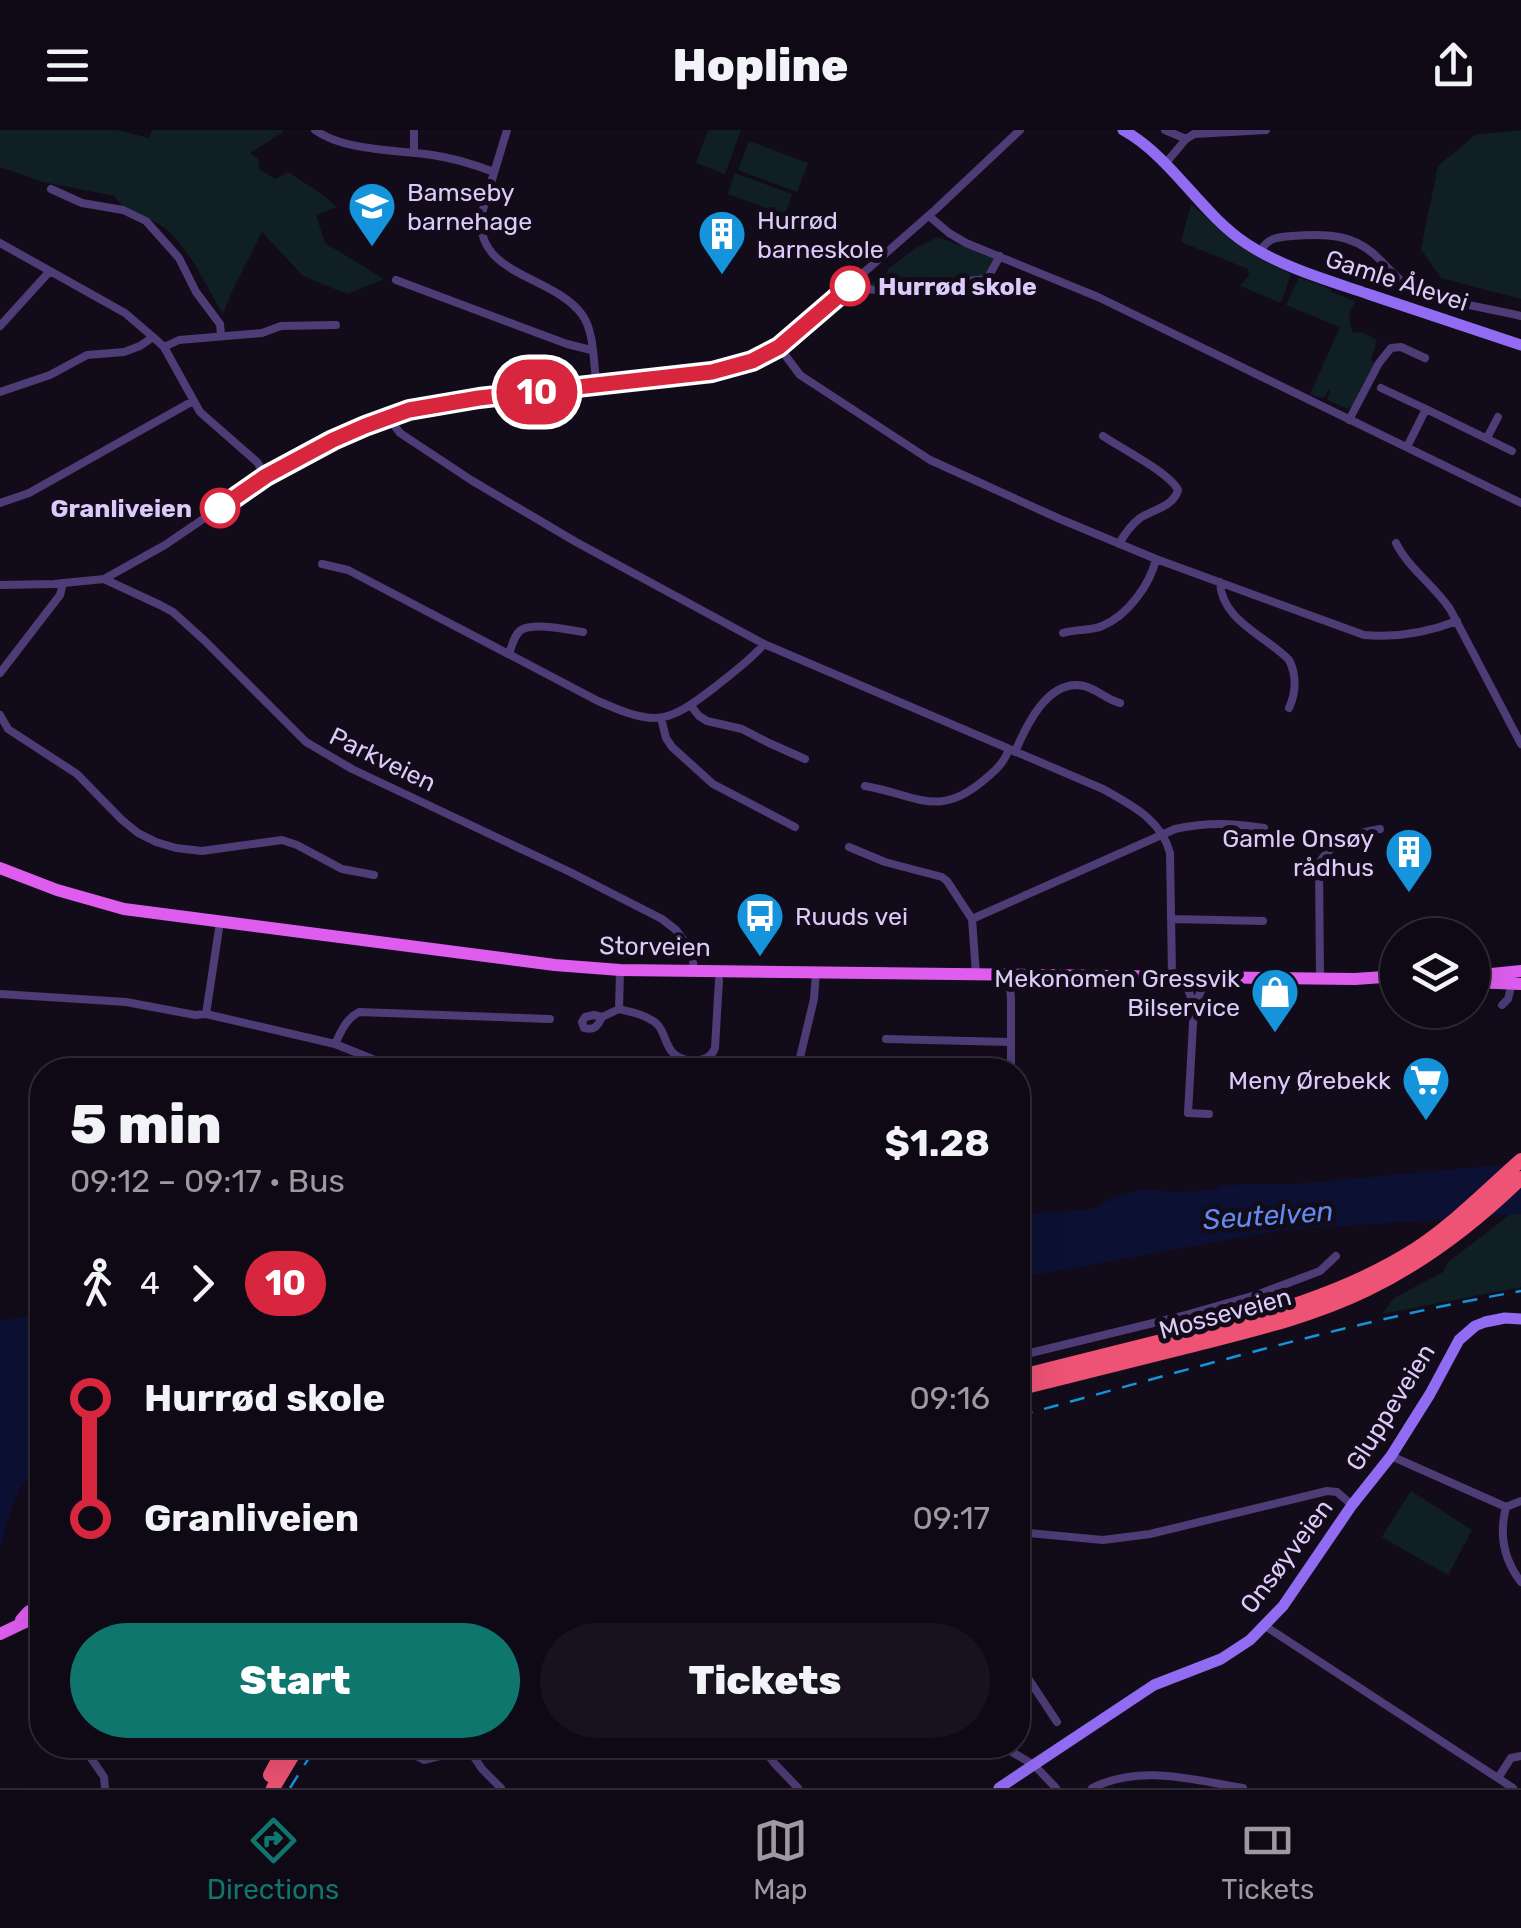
<!DOCTYPE html>
<html lang="en">
<head>
<meta charset="utf-8">
<style>
	body { margin:0; font-family:Rubik,sans-serif; background:#17121d; color:#f1f3f6; height:100vh; display:flex; flex-direction:column; font-size:38px; white-space:nowrap }
	* { box-sizing:border-box; margin:0 }
	p { font-size:32px; color:#9b9aa0 }
	.icon { flex:none; width:55px; height:55px; fill:none; stroke:currentColor; stroke-width:2; stroke-linecap:round; stroke-linejoin:round }
	.map { position:relative; flex:1; overflow:hidden }
	.side { position:absolute; left:30px; top:928px; width:1000px; height:700px; display:flex; flex-direction:column; background:#0e0914; border-radius:40px; box-shadow:0 10px 40px #0002,0 0 0 2px #2e2a34 }
	.side>* { flex:none }
	.badge { padding:0 20px; border-radius:32px; font-size:35px; line-height:65px }
	.buttons { position:absolute; left:1380px; top:788px; display:grid; gap:20px }
	.buttons a { display:grid; place-items:center; width:110px; height:110px; border-radius:50%; background:#0e0914; box-shadow:0 10px 40px #0002,0 0 0 2px #2e2a34; font-size:50px }
	.map>.badge { position:absolute; translate:-50% -50%; box-shadow:0 0 0 5px #fff }
	.legs { display:flex; align-items:center; gap:15px; height:110px; padding:0 40px; font-size:32px }
	.legs p { margin-inline-start:auto }
	.head { display:flex; align-items:center; justify-content:space-between; height:170px; padding:0 40px }
	h1 { font-size:55px; font-weight:800; line-height:75px }
	.action { display:flex; gap:20px; margin-top:auto; padding:20px 40px }
	.action a { flex:1; height:115px; border-radius:60px; background:#0f766e; color:#fff; font-size:40px; font-weight:800; line-height:115px; text-align:center }
	.action a+a { background:#17121d; color:#f1f3f6 }
	ul { padding:0 40px; list-style:none }
	li { display:flex; align-items:center; gap:35px; height:120px; font-size:38px }
	li i { display:grid; place-items:center; width:15px; height:100%; margin:0 12px; background:currentColor }
	li i::after { content:''; width:25px; height:25px; margin:-12px; border:8px solid; border-radius:50%; background:#0e0914 }
	li p { margin-inline-start:auto }
	li:first-child i { background:linear-gradient(#0000 50%,currentColor 0) }
	li:last-child i { background:linear-gradient(currentColor 50%,#0000 0) }
	header { display:flex; justify-content:space-between; align-items:center; height:130px; padding:0 40px; background:#0e0914; font-size:45px; font-weight:800 }
	.tab-bar { display:flex; justify-content:space-around; align-items:center; height:140px; border-top:2px solid #2e2a34; background:#0e0914; font-size:28px; color:#9b9aa0 }
	.tab-bar a { display:grid; justify-items:center; gap:5px }
	.tab-bar .selected { color:#0f766e }
	.map>svg:first-child { display:block }
</style>
</head>
<body>
<header><svg class="icon" aria-label="menu" viewBox="0 0 24 24"><path d="M4 6h16M4 12h16M4 18h16"/></svg>Hopline<svg class="icon" aria-label="share" viewBox="0 0 24 24"><path d="M12 15V3M7 8l5-5 5 5M5 13v7h14v-7"/></svg></header>
<div class="map">
<svg width="1521" height="1658" viewBox="0 0 1521 1658">
	<rect width="100%" height="100%" fill="#120c1a"/>
	<path fill="#101f24" d="M0,0H118L149,8L152,0H283L282,3L250,23L258,29L260,40L275,49L288,42L323,65L337,77L316,85L325,113L384,149L347,164L303,146L262,102L233,159L223,184C206,156 191,121 166,99C151,86 124,85 115,66L43,52L0,37Z
		M708,0H741L725,44L696,33Z
		M1521,0V169L1441,148L1421,119L1438,36L1475,5Z
		M749,11L808,33L797,62L738,40Z
		M735,43L792,64L785,85L728,64Z
		M1191,74C1222,102 1252,127 1291,144L1281,173L1240,156L1249,145L1248,139L1181,112Z
		M938,107L995,128L989,142L980,147L874,158L870,155L884,143L886,144L888,142L887,140L914,119Z
		M1299,147L1330,159L1331,162L1352,170L1355,172L1349,185L1352,202L1364,203L1377,210L1371,230L1375,234L1355,273L1348,279L1327,270L1330,261L1328,260L1325,267L1321,268L1310,264L1340,197L1286,175Z
		M1511,1084H1521V1157L1382,1184L1394,1168L1443,1142L1448,1132Z
		M1411,1361L1472,1400L1448,1445L1382,1407Z"/>
	<path fill="#0c1133" d="M1521,1033V1084L1282,1100L1018,1148V1085L1092,1079L1115,1067L1144,1059L1174,1062L1217,1060L1220,1055L1296,1054Z
		M42,1172V1322C38,1338 26,1348 18,1363C11,1376 4,1402 2,1416L0,1418V1191L31,1185Z"/>
	<g fill="none" stroke-linecap="round" stroke-linejoin="round">
		<path stroke="#4d3c75" stroke-width="8" d="M315,0C344,21 397,20 432,25C454,28 473,34 494,42
			M507,0L481,86C476,147 555,145 583,186C595,204 593,235 597,256
			M1165,0L1186,9
			M414,23V0
			M1165,34L1186,9L1194,4L1266,0
			M51,59L82,73L123,80L146,91L179,128L196,162L220,194L221,205
			M929,86L949,103L966,113L1098,167L1521,373
			M0,113L125,183L153,207L164,217L200,282L257,332L266,346
			M1260,122C1267,108 1277,107 1292,106C1326,103 1355,104 1379,129C1388,137 1397,150 1408,155C1442,173 1484,177 1521,186
			M396,150L567,214L591,220
			M856,151L866,159L876,160L987,149L1000,126
			M0,196L50,141
			M164,217L179,210L262,203L281,196L336,195
			M779,217L800,245L930,330L1060,389L1156,429L1364,505C1397,508 1426,503 1457,491
			M1381,258L1426,279
			M0,262L50,245L87,225L124,222L140,216L153,207
			M388,287L400,303L471,350L576,412L764,514L1103,659C1131,675 1161,689 1170,723L1172,846
			M1349,290L1379,233L1391,218L1401,217L1425,228
			M1103,306C1122,319 1170,343 1178,360C1173,377 1154,379 1140,388C1131,395 1125,403 1119,414
			M1487,308L1498,287
			M1407,317L1426,279L1512,321
			M0,373L29,363L193,271
			M1396,413C1409,439 1434,455 1450,479L1521,614
			M322,434L348,440L598,571C655,596 666,595 715,557C732,543 750,531 764,514
			M104,449L165,415L266,346L333,310L388,287L445,273L712,242L752,231L779,217L935,80L1020,0
			M1220,452C1221,490 1266,506 1289,530C1297,545 1296,563 1289,578
			M0,455L54,454L104,449L160,475L173,482L205,511L306,612L352,639L570,742L662,789L676,800L688,816L692,824L694,840
			M1063,503C1075,499 1091,501 1102,496C1127,486 1150,455 1156,429
			M509,524C512,516 514,505 521,500C534,492 569,500 583,502
			M0,543L60,465L63,453
			M691,576L699,586L707,591L742,599L769,613L805,629
			M0,585L8,599L77,644L122,690L138,703L156,712L176,718L202,721L282,710L297,715L342,739L374,745
			M661,588L666,608L672,617L713,654L795,697
			M1015,622C1026,596 1048,548 1084,556C1097,559 1107,570 1120,573
			M865,656C917,665 938,689 984,650C995,641 1004,633 1009,619
			M849,717L885,732L942,747L947,751L972,789L976,844
			M972,789L1175,699C1208,692 1231,693 1264,698
			M1172,789L1263,791
			M1009,845L1011,869V940
			M1189,847L1188,859L1194,876L1188,983L1209,984
			M1320,848L1319,733C1334,710 1354,703 1380,699
			M0,864L126,872L195,885L206,884L335,914L400,940
			M1502,875L1508,869L1512,853
			M1194,876L1202,859V847
			M619,879C632,882 647,885 657,894C665,902 665,915 673,923C685,934 709,934 715,918L719,850
			M206,884L220,792
			M602,887C598,896 594,901 584,898L582,892L585,887L594,885L602,887L619,879L620,840
			M886,909L1010,912
			M335,914C341,901 346,889 359,882L550,889
			M797,940L814,869L816,842
			M1018,1226L1182,1186L1259,1164L1320,1141L1336,1126
			M1391,1326L1506,1377L1521,1371
			M1506,1377C1499,1404 1504,1430 1521,1452
			M1018,1402L1103,1410L1150,1404L1327,1361L1337,1362L1352,1375
			M1265,1496L1513,1658
			M1018,1533L1057,1592
			M82,1615L104,1647L105,1658
			M398,1615L424,1630L467,1619
			M466,1615L482,1639L501,1658
			M761,1615L774,1633L798,1658
			M1000,1615L1034,1635L1056,1658
			M1498,1648L1511,1628L1521,1626
			M1092,1658C1141,1634 1192,1650 1243,1658"/>
		<path stroke="#916bf1" stroke-width="11" d="M1123,0C1172,27 1200,83 1247,114C1284,138 1327,150 1368,164C1419,181 1470,198 1521,215
			M999,1658L1154,1555L1221,1529L1250,1510L1283,1476L1352,1375L1391,1326L1430,1264L1459,1210L1475,1196L1485,1192L1505,1188L1521,1189"/>
		<path stroke="#de5def" stroke-width="12" d="M0,738L57,760L124,779L555,835L620,840L1355,849L1398,846
			M1472,846L1521,841
			M1472,852L1521,854
			M21,1490L28,1482L42,1473
			M0,1504L42,1484"/>
		<path stroke="#ee5274" stroke-width="14" d="M1018,1247C1072,1233 1126,1220 1181,1206C1263,1186 1344,1165 1416,1119C1455,1093 1486,1061 1521,1030
			M1018,1259C1075,1245 1132,1230 1190,1216C1249,1201 1310,1187 1366,1160C1424,1132 1475,1093 1521,1048
			M270,1645L286,1615
			M273,1658L299,1615"/>
		<path stroke="#1594db" stroke-width="2.5" stroke-dasharray="15 12" stroke-linecap="butt" d="M1018,1286C1184,1241 1351,1191 1521,1161
			M290,1658L317,1615"/>
	</g>
	<g fill="none" stroke-linecap="round" stroke-linejoin="round">
		<g stroke="#fff" stroke-width="22">
			<path id="line-1" d="M220,378L266,346L333,310L365,296L409,280L479,268L712,242L752,231L779,217L850,156"/>
		</g>
		<use href="#line-1" stroke="#d7263d" stroke-width="15"/>
	</g>
	<defs>
		<g id="school-pin" transform="scale(2.5)"><path d="M0 17L-7.5 6A9.5 9.5 0 1 1 7.5 6Z" fill="#1594db" stroke="#120c1a"/><path d="M0-5L7-2L0 1L-7-2ZM-4 1L0 2.5L4 1V4Q0 6-4 4Z" fill="#fff"/></g>
		<g id="building-pin" transform="scale(2.5)"><path d="M0 17L-7.5 6A9.5 9.5 0 1 1 7.5 6Z" fill="#1594db" stroke="#120c1a"/><path d="M-4-6H4V6H1V3H-1V6H-4ZM-2.5-4.3h1.7v1.8h-1.7ZM.8-4.3h1.7v1.8H.8ZM-2.5-1h1.7V.8h-1.7ZM.8-1h1.7V.8H.8Z" fill="#fff"/></g>
		<g id="bus-pin" transform="scale(2.5)"><path d="M0 17L-7.5 6A9.5 9.5 0 1 1 7.5 6Z" fill="#1594db" stroke="#120c1a"/><path d="M-5-6H5V4H4V6H2V4H-2V6H-4V4H-5ZM-3.5-4V0h7V-4ZM-3.5 1.2v1.5H-2V1.2ZM2 1.2v1.5H3.5V1.2Z" fill="#fff"/></g>
		<g id="shop-pin" transform="scale(2.5)"><path d="M0 17L-7.5 6A9.5 9.5 0 1 1 7.5 6Z" fill="#1594db" stroke="#120c1a"/><path d="M-5-2.5h2.3a2.7 3.5 0 0 1 5.4 0H5L5.5 6h-11ZM-1.5-2.5h3a1.5 2.3 0 0 0-3 0Z" fill="#fff"/></g>
		<g id="supermarket-pin" transform="scale(2.5)"><path d="M0 17L-7.5 6A9.5 9.5 0 1 1 7.5 6Z" fill="#1594db" stroke="#120c1a"/><path d="M-6-5.5h2.5l.6 2H6L4.5 2H-2.5L-4.4-4H-6ZM-1.5 3.2a1.3 1.3 0 1 0 .1 0ZM3 3.2a1.3 1.3 0 1 0 .1 0Z" fill="#fff"/></g>
	</defs>
	<g fill-rule="evenodd">
		<use href="#school-pin" x="372" y="76"/>
		<use href="#building-pin" x="722" y="104"/>
		<use href="#building-pin" x="1409" y="722"/>
		<use href="#bus-pin" x="760" y="786"/>
		<use href="#shop-pin" x="1275" y="862"/>
		<use href="#supermarket-pin" x="1426" y="950"/>
	</g>
	<g fill="#fff" stroke="#d7263d" stroke-width="5">
		<circle cx="850" cy="156" r="18"/>
		<circle cx="220" cy="378" r="18"/>
	</g>
	<g text-anchor="middle" stroke-width="10" stroke-linejoin="round" paint-order="stroke">
		<g font-size="25" fill="#dccbfa" stroke="#120c1a" text-anchor="start">
			<text x="407" y="71">Bamseby<tspan x="407" dy="29">barnehage</tspan></text>
			<text x="757" y="99">Hurrød<tspan x="757" dy="29">barneskole</tspan></text>
			<text x="1374" y="717" text-anchor="end">Gamle Onsøy<tspan x="1374" dy="29">rådhus</tspan></text>
			<text x="795" y="795">Ruuds vei</text>
			<text x="1240" y="857" text-anchor="end">Mekonomen Gressvik<tspan x="1240" dy="29">Bilservice</tspan></text>
			<text x="1391" y="959" text-anchor="end">Meny Ørebekk</text>
		</g>
		<g font-size="25" fill="#dccbfa" stroke="#120c1a">
			<text transform="translate(1397 150) rotate(18)" y="9">Gamle Ålevei</text>
			<text transform="translate(383 629) rotate(26)" y="9">Parkveien</text>
			<text transform="translate(655 816) rotate(1)" y="9">Storveien</text>
			<text transform="translate(1225 1183) rotate(-15)" y="9">Mosseveien</text>
			<text transform="translate(1390 1277) rotate(-58)" y="9">Gluppeveien</text>
			<text transform="translate(1286 1426) rotate(-53)" y="9">Onsøyveien</text>
		</g>
		<g font-size="25" font-weight="bold" fill="#dccbfa" stroke="#120c1a" text-anchor="start">
			<text x="878" y="165">Hurrød skole</text>
			<text x="192" y="387" text-anchor="end">Granliveien</text>
		</g>
		<g font-size="28" font-style="italic" fill="#638af0" stroke="#120c1a">
			<text transform="translate(1268 1085) rotate(-4)" y="10">Seutelven</text>
		</g>
	</g>
</svg>
<div class="buttons">
<a><svg class="icon" aria-label="layers" viewBox="0 0 24 24"><path d="M12 4l9 5-9 5-9-5zM3 14l9 5 9-5"/></svg></a>
</div>
<b class="badge" style="left:537px;top:262px;background:#d7263d;color:#fff">10</b>
<section class="side">
<div class="head"><div><h1>5 min</h1><p>09:12 – 09:17 · Bus</p></div><b>$1.28</b></div>
<div class="legs"><svg class="icon" aria-label="walk" viewBox="0 0 24 24"><circle cx="13" cy="4" r="2"/><path d="M13 8l-2 6 4 7M11 14l-3 7M7 12l3-4h3l4 4"/></svg>4<svg class="icon" aria-label="forward" viewBox="0 0 24 24"><path d="M9 5l7 7-7 7"/></svg><b class="badge" style="background:#d7263d;color:#fff">10</b></div>
<ul>
<li><i style="color:#d7263d"></i><b>Hurrød skole</b><p>09:16</p></li>
<li><i style="color:#d7263d"></i><b>Granliveien</b><p>09:17</p></li>
</ul>
<div class="action"><a>Start</a><a>Tickets</a></div>
</section>
</div>
<nav class="tab-bar">
<a class="selected"><svg class="icon" aria-label="directions" viewBox="0 0 24 24"><path d="M12 3l9 9-9 9-9-9zM9 14v-3h6M13 9l2 2-2 2"/></svg>Directions</a>
<a><svg class="icon" aria-label="map" viewBox="0 0 24 24"><path d="M3 6l6-2 6 2 6-2v14l-6 2-6-2-6 2zM9 4v14M15 6v14"/></svg>Map</a>
<a><svg class="icon" aria-label="tickets" viewBox="0 0 24 24"><path d="M3 7h18v10H3zM15 7v10"/></svg>Tickets</a>
</nav>
</body>
</html>
